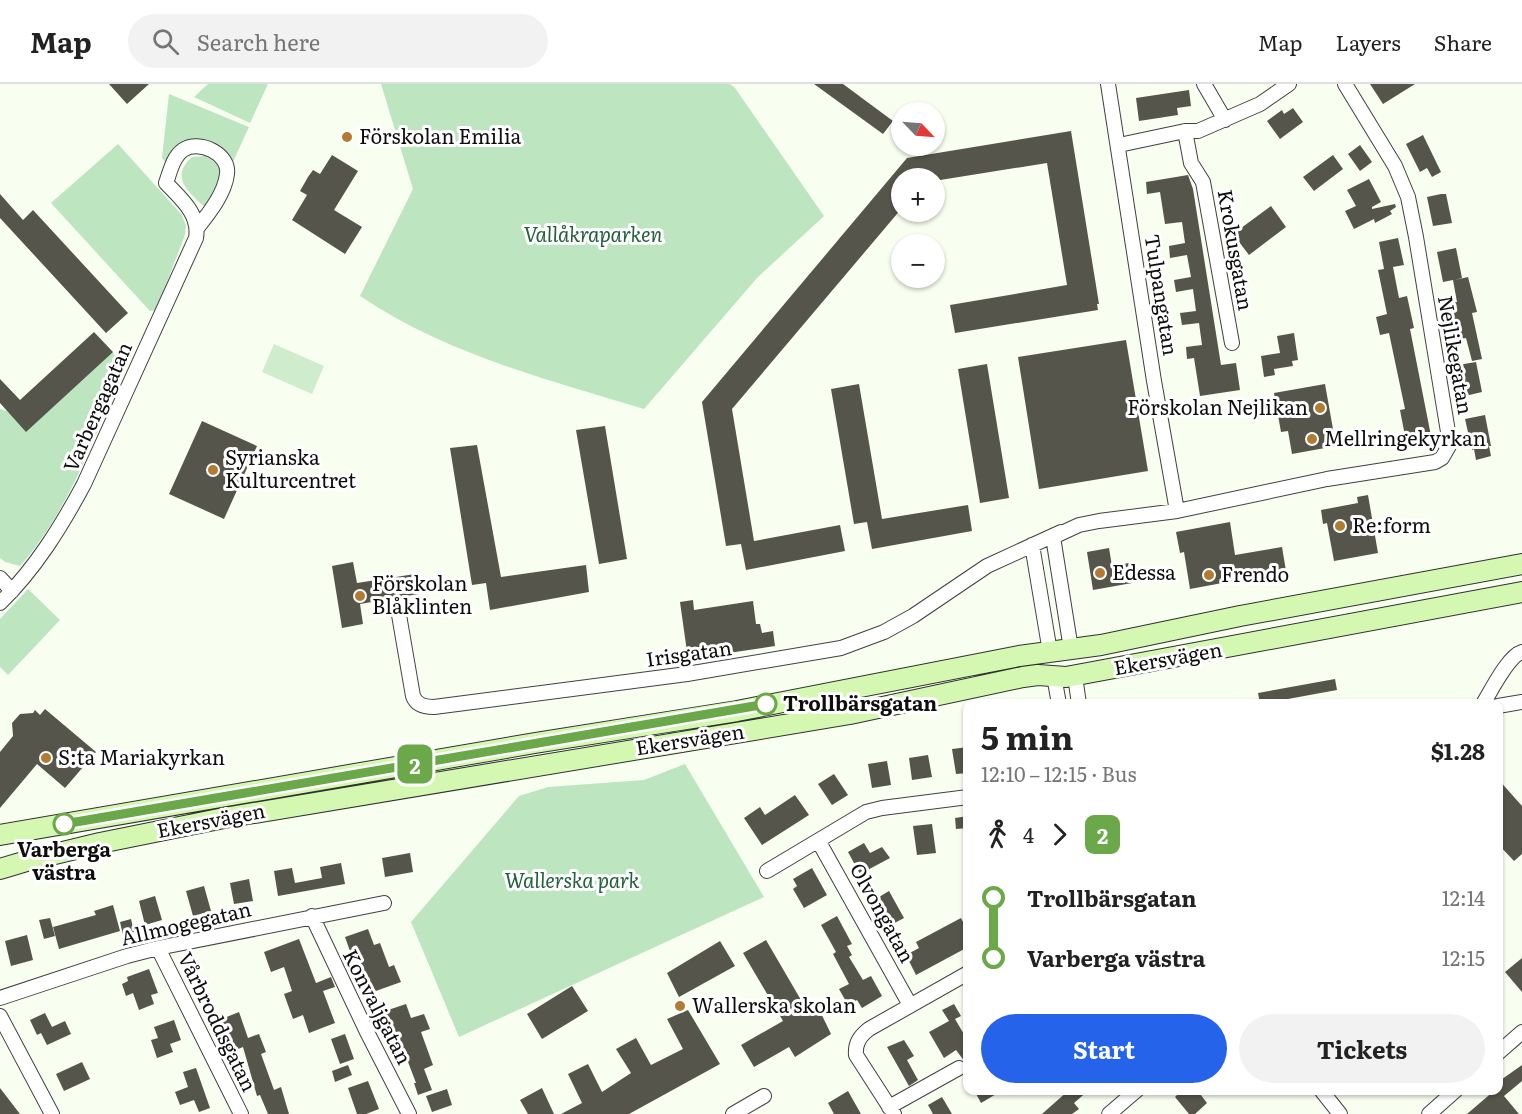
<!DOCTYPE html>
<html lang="en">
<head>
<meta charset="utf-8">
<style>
	body { margin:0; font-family:Literata,serif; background:#f2f2f2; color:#222; height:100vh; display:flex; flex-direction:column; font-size:22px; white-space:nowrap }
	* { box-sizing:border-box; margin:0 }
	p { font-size:20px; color:#767676 }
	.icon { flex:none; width:33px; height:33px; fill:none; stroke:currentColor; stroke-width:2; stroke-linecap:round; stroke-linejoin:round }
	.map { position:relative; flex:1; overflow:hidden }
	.sheet { position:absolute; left:963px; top:615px; width:540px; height:396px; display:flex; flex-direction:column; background:#fff; border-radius:12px; box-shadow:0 2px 4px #0004 }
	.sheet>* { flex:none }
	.badge { padding:0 12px; border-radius:9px; font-size:21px; line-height:39px }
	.needle { width:39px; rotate:115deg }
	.buttons { position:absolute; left:891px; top:18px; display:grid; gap:12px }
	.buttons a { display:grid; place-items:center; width:54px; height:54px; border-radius:50%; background:#fff; box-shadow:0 2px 4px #0004; font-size:30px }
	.map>.badge { position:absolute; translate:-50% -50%; box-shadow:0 0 0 3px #fff }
	.legs { display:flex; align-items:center; gap:9px; height:66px; padding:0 18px; font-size:20px }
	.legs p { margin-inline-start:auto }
	.headline { display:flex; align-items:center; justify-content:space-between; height:102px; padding:0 18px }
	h1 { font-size:33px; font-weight:700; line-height:45px }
	.primary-button { display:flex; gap:12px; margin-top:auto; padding:12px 18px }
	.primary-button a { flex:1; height:69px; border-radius:36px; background:#2563eb; color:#fff; font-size:24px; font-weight:700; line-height:69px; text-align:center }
	.primary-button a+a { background:#f2f2f2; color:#222 }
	ul { padding:0 18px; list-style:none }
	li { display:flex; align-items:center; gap:21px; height:60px; font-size:22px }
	li i { display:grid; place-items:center; width:9px; height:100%; margin:0 8px; background:currentColor }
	li i::after { content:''; width:15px; height:15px; margin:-8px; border:4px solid; border-radius:50%; background:#fff }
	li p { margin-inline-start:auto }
	li:first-child i { background:linear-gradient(#0000 50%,currentColor 0) }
	li:last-child i { background:linear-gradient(currentColor 50%,#0000 0) }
	header { display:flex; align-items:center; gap:36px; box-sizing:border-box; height:84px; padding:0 30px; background:#fff; border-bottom:2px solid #e0e0e0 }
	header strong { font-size:28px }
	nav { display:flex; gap:33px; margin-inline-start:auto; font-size:21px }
	.search { width:420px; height:54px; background:#f2f2f2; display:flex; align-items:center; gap:15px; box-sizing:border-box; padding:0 21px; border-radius:33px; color:#767676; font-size:22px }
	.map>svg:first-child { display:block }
</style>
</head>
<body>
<header>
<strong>Map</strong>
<div class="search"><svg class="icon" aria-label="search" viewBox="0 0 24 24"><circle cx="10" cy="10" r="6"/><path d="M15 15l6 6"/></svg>Search here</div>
<nav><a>Map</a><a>Layers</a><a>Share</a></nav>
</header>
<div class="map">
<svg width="1522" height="1030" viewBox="0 0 1522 1030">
	<rect width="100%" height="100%" fill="#f8fef0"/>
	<path fill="#bce5c0" d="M208,0H268L250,39L194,13Z
		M381,0H730L735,4L824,132L757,194L644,325C546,295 446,270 360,212L413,105Z
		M169,10L249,43L231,82C228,62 217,58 197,58L170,84L162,74Z
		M118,60L182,131L186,142L185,151L156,226L150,227L51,119Z
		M205,72L219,81L223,92L207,125C191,110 168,94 192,73Z
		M113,268L118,279V299C91,362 66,430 20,482L5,478L0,474V325L7,327Z
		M28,505L60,536L8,591L0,583V535Z
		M685,680L764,813L459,953L411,838L519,712L548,703L644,696Z"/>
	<path fill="#cfedcd" d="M274,260L324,282L312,310L262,288Z"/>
	<path fill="#55554b" d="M109,0H149L127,20Z
		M814,0H843L893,37L883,50Z
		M1370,0H1415L1383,20Z
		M1189,6L1191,22L1177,24L1178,31L1139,37L1136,14Z
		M1293,24L1303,38L1280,55L1267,37L1282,26L1284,30Z
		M1071,47L1099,220H1097L1098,226L955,249L950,221L1067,201L1047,79L934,97V94H902V124L732,325L754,457L840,441L845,467L746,486L741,460L726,462L702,318L907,74Z
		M1423,51L1441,88L1432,93L1427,84L1420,88L1406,60Z
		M1360,61L1372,78L1360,87L1348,70Z
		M332,71L358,87L334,126L362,143L345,170L292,136L307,111L300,107L308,93L313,86L320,90Z
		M1333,71L1343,85L1314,107L1303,93Z
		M1188,91L1193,105L1221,281L1236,279L1240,306L1200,312L1194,274L1187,275L1186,263L1202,261L1199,239L1182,241L1180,229L1196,227L1193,205L1176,208L1174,196L1191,193L1187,171L1170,174L1169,162L1185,159L1182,138L1165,140L1160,108L1147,110L1146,98Z
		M1369,95L1381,118L1372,123V125L1395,120L1396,123L1390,127L1392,130L1375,139L1374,135L1354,145L1345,127L1356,122L1347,106Z
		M0,110L23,136L33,126L128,229L106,249L0,134Z
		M1441,110H1446L1452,139L1433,142L1427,113Z
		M1271,122L1286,143L1249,171L1233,150Z
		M1398,154L1404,181L1387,184L1393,183L1399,214L1407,212L1414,244L1410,245L1431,352L1406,357L1400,326L1405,325L1389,249L1380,251L1376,233L1387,230L1378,186L1384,185L1379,158Z
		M1456,164L1462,194L1455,196L1468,193L1477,228L1472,229L1482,275L1472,277L1466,254L1456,256L1448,220L1457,218L1453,196L1443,198L1437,168Z
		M94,248L113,268L26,348L0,319V295L20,316Z
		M1294,249L1298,276L1292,277L1293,282L1274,285L1275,291L1264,293L1261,272L1280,269L1277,252Z
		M1126,256L1148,387L1039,405L1018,273Z
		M1476,278L1482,308L1465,312L1458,281Z
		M987,280L1009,414L980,419L958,285Z
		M859,300L882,435L968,421L972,447L872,465L867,438L854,440L831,305Z
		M1325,300L1336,362L1292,370L1288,347L1281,348L1274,309Z
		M1485,331L1491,362H1489L1491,372L1476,376L1474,365L1472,366L1465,335Z
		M202,337L257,362L224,435L169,410Z
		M605,342L627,475L599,480L576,346Z
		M477,361L501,493L586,481L589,508L490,526L486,499L472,501L450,364Z
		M1368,411L1378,469L1334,477L1327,439L1323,440L1321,426L1358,419L1357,413Z
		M1230,438L1235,471L1282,463L1286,487L1190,505L1184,468L1180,469L1176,448Z
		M1109,464L1112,482L1129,479L1132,499L1093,506L1087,468Z
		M353,478L357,499L415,490L418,510L360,520L363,540L342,544L332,482Z
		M693,516L694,526L753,517L756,540H760L762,549L773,547L775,562L688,575L680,518Z
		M1335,595L1337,606L1260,620L1258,609Z
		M45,625L96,668L65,704L37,680L0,724V668L13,652L12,639L20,630L33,629L35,626L40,631Z
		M968,663V689L956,690L952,665Z
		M928,671L932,693L912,696L909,674Z
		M887,677L891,701L872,704L868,680Z
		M834,690L848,711L832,721L818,700Z
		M1498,695L1522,722V770L1514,777L1498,760Z
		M795,711L809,731L762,761L744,734L760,723L765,731Z
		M968,732V744L956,745L955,734Z
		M932,740L936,769L917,771L913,742Z
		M864,759L870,769L882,763L890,774L860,790L848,768Z
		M410,769L413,788L385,793L382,774Z
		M341,779L345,800L278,812L274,787L292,784L295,799L322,794L320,783Z
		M812,784L827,811L804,824L793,805L797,802L793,795Z
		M249,795L253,817L234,820L230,799Z
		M204,802L211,827L193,832L186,807Z
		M876,806L879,813L889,807L904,834L889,842L883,831L878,834L866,812Z
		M155,812L162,836L145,841L139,817Z
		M113,821L120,847L59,865L53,843L96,831L94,827Z
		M837,832L852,860L847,862L852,871L849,873L863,896L871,892L882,912L862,924L857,916L848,921L839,905L849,900L833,870L836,868L821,841Z
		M50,834L55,852L44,855L39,836Z
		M961,834L968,848V863L916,891L906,871L919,864L916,858Z
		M131,835L134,848L123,851L120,838Z
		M368,845L374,861L380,859L389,883L394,881L401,898L373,908L367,891L362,893L354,869L351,870L345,853Z
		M27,851L33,876L11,882L5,857Z
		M299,855L316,899L331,893L335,903L323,907L335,939L309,949L303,931L293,935L284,910L292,907L284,883L271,888L264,868Z
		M766,856L808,928L818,923L831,950L795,973L789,963L754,983L741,961L783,937L743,869Z
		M720,857L735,882L679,913L667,889Z
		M1522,874V908L1505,888Z
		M149,885L158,909L151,911L154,920L139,926L133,909L126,912L122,900L128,897L127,893Z
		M572,902L588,927L542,955L527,930Z
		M406,920L411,934L424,930L430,945L421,948L433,981L424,985L432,1006L418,1011L414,999H416L405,970L402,971L385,927Z
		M954,920L961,932L955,935L968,957V982L956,966L944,974L929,948L949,937L942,926Z
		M688,926L720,980L629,1030H561L582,1019L568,990L588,980L602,1008L631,989L616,965L636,954L651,981L683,965L667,935Z
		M239,928L248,954L259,950L266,968L261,970L274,1006L281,1003L289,1030H268L260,1011L257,1012L243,963L231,968L219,936Z
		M45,929L52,943L65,937L71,950L47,961L41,949L37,951L30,936Z
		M174,936L181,956L170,960L173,968L157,974L151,956L158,954L154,943Z
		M345,950L354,975L340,980L331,955Z
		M904,956L914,972L907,976L918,996L909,1002L887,963Z
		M82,978L90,995L64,1007L56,990Z
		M348,981L352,991L335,998L332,987Z
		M1522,981V997L1504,1012L1519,1030H1467L1495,1006H1498V998Z
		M196,984L210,1024L199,1028L194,1016L180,1021L175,1008L188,1003L183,988Z
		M368,997L379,1025L366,1030H357L348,1004Z
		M0,1004L20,1030H0Z
		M542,1004L554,1030H528L520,1016Z
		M447,1005L452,1021L432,1028L426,1012Z
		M974,1006H1003L981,1019Z
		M1069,1006H1089L1074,1019L1079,1025L1072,1030H1042Z
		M1182,1006H1187L1191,1011L1197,1006L1207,1019L1195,1030H1189L1175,1013Z
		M848,1007L861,1030H834L828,1019Z
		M942,1013L952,1030H933L928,1021Z"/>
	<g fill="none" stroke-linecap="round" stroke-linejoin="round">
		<g stroke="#414141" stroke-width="16">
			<path id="minor" d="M1108,0L1154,297L1177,427
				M1204,0L1225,36
				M1185,47L1191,79L1203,98L1232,259
				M1119,61L1185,47H1198L1260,20L1289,0
				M1032,461L1050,568
				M0,494L12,507
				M0,519C35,485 61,443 84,400L196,154C200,130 181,115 166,99C170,88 173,73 183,66C199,55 230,70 227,90C225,109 209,129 198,143
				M399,531L413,612C416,621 425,623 434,623L687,590L841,564L884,548L913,532L987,482L1061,448
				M1071,565L1053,453L1079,441L1099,437L1177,427L1327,395L1435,378L1442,374L1450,360L1416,153L1408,113L1395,82L1345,0
				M1054,592L1059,620
				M1075,592L1079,620
				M1483,620C1491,607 1508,572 1522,568
				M1498,622L1522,618
				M819,758L910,921
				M767,787L866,728L882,724L968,713
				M312,832L367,948L409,1030
				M158,864L241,1030
				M0,914L127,872L158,864L384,819
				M0,932L52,1030
				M1498,969L1522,948
				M1321,1006L1340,1030
				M889,1023L959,984
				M733,1030L764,1012
				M894,1030L856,971C855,959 860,952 869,945L968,889
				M1109,1030L1137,1006
				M1429,1030L1456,1006"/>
		</g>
		<g stroke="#303030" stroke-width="22">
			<path id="secondary" d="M0,751L535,659L737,627L1019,572L1101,561L1240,532L1522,480
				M0,785L30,776L100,759L224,734L850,630L1023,593L1038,591L1066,593L1522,508"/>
		</g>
		<use href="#minor" stroke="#fff" stroke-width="14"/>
		<use href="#secondary" stroke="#d4f8b1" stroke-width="20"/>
	</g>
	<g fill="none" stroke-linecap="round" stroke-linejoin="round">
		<g stroke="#fff" stroke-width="14">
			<path id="line-1" d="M64,740L766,620"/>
		</g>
		<use href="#line-1" stroke="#6ba849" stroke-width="9"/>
	</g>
	<g fill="#b27a32" stroke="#fff" stroke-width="2">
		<circle cx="347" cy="53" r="6"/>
		<circle cx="1320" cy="324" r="6"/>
		<circle cx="1312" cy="355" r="6"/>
		<circle cx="213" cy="386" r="6"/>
		<circle cx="1340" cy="442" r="6"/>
		<circle cx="1100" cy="489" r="6"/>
		<circle cx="1209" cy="491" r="6"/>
		<circle cx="360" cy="512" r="6"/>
		<circle cx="46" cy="674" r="6"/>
		<circle cx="680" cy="922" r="6"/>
	</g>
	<g fill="#fff" stroke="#6ba849" stroke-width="3">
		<circle cx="766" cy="620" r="10"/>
		<circle cx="64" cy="740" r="10"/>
	</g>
	<g text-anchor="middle" stroke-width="6" stroke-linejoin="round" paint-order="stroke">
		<g font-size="20" fill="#0e0e0e" stroke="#fff" text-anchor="start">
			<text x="359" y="60">Förskolan Emilia</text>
			<text x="1308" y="331" text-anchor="end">Förskolan Nejlikan</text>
			<text x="1324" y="362">Mellringekyrkan</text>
			<text x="225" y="381">Syrianska<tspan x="225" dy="23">Kulturcentret</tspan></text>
			<text x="1352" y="449">Re:form</text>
			<text x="1112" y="496">Edessa</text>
			<text x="1221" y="498">Frendo</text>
			<text x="372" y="507">Förskolan<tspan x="372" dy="23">Blåklinten</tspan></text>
			<text x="58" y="681">S:ta Mariakyrkan</text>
			<text x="692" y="929">Wallerska skolan</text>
		</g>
		<g font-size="20" font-style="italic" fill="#24603c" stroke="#fff">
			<text x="593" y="158">Vallåkraparken</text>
			<text x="572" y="804">Wallerska park</text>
		</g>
		<g font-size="20" fill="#0e0e0e" stroke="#fff">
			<text transform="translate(1235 166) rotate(80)" y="7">Krokusgatan</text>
			<text transform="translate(1161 211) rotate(81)" y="7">Tulpangatan</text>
			<text transform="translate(1455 271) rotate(80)" y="7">Nejlikegatan</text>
			<text transform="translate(98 323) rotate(-66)" y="7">Varbergagatan</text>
			<text transform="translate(689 570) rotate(-8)" y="7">Irisgatan</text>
			<text transform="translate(1168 575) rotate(-10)" y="7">Ekersvägen</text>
			<text transform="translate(690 656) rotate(-9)" y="7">Ekersvägen</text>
			<text transform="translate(211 737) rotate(-11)" y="7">Ekersvägen</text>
			<text transform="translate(882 829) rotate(61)" y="7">Olvongatan</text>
			<text transform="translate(186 840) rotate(-13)" y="7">Allmogegatan</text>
			<text transform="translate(377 923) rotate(63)" y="7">Konvaljgatan</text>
			<text transform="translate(217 938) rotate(64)" y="7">Vårbroddsgatan</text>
		</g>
		<g font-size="20" font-weight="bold" fill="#0e0e0e" stroke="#fff" text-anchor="start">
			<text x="783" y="627">Trollbärsgatan</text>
			<text x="64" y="773" text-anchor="middle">Varberga<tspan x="64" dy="23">västra</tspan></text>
		</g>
	</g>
</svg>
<div class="buttons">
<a><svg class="needle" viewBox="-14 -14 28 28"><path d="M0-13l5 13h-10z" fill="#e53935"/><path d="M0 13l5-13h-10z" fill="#767676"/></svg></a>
<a>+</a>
<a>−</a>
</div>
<b class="badge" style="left:415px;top:680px;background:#6ba849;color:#fff">2</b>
<section class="sheet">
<div class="headline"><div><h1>5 min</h1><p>12:10 – 12:15 · Bus</p></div><b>$1.28</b></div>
<div class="legs"><svg class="icon" aria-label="walk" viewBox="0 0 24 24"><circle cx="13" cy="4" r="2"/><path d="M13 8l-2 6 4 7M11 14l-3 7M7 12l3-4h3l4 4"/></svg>4<svg class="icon" aria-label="forward" viewBox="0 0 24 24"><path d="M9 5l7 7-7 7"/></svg><b class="badge" style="background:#6ba849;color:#fff">2</b></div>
<ul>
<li><i style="color:#6ba849"></i><b>Trollbärsgatan</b><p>12:14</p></li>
<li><i style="color:#6ba849"></i><b>Varberga västra</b><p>12:15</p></li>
</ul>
<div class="primary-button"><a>Start</a><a>Tickets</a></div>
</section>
</div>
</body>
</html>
